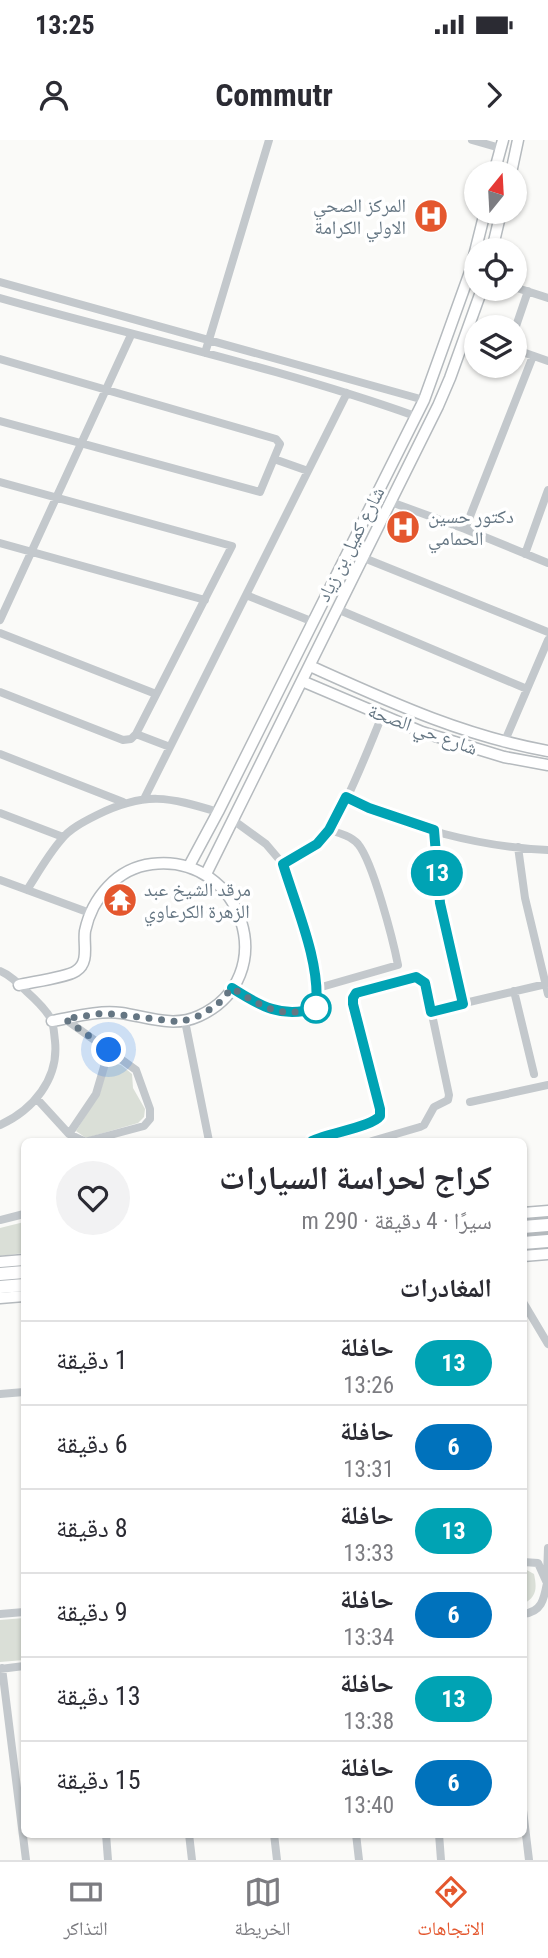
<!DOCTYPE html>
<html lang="ar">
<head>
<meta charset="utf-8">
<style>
	body { margin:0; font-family:"Roboto Condensed","Noto Naskh Arabic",sans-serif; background:#f2f2f3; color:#2b2b33; direction:rtl; height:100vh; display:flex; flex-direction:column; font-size:26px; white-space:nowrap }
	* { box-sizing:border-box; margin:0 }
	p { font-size:23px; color:#7c7c81 }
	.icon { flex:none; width:38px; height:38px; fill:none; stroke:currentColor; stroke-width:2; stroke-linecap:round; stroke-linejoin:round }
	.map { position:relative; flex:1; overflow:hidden; direction:ltr }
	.drawer { position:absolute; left:21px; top:998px; width:506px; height:700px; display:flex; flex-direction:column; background:#fff; border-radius:10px; box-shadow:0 2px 5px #0004; direction:rtl }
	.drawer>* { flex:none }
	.badge { padding:0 14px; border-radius:23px; font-size:24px; line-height:46px }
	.needle { width:46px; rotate:18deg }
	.fabs { position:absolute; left:464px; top:21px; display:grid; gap:14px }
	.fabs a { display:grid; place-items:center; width:63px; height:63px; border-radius:50%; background:#fff; box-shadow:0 2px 5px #0004; font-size:35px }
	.you { position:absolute; width:35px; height:35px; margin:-18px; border:5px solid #fff; border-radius:50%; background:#1a73e8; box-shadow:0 0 0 10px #1a73e833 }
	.map>.badge { position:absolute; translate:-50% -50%; box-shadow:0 0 0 4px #fff }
	h2 { padding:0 35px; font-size:26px; line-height:63px }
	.round { display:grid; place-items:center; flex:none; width:74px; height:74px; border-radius:37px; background:#f2f2f3 }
	.head { display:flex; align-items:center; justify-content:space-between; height:119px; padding:0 35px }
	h1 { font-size:33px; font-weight:700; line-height:52px }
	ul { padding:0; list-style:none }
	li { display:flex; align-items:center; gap:21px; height:84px; padding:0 35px; border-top:2px solid #e1e1e2 }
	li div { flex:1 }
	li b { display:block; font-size:26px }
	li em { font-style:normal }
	li .badge { min-width:77px; font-weight:700; text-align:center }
	.status { display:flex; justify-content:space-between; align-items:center; height:49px; padding:0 35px; background:#fff; direction:ltr }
	.status svg { height:19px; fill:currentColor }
	header { display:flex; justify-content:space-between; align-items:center; height:91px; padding:0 35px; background:#fff; font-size:32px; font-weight:700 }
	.dock { display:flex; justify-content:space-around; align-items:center; height:98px; border-top:2px solid #e1e1e2; background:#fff; font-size:19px; color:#7c7c81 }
	.dock a { display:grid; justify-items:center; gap:4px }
	.dock .active { color:#e4572e }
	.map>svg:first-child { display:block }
</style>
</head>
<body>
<div class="status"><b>13:25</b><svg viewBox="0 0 49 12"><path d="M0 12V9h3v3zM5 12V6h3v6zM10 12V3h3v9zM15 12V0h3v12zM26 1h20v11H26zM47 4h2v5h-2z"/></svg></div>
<header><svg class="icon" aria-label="forward" viewBox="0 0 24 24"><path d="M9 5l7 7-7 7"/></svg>Commutr<svg class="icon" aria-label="person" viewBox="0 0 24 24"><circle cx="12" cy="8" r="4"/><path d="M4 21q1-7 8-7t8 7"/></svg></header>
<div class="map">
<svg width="548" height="1720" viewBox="0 0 548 1720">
	<rect width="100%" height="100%" fill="#fafaf8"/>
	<path fill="#dadfd7" d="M109,922L121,925L132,934L133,948L145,969L144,977L138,983L86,998L76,991L100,953Z
		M24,1082V1113L0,1116V1088Z
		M523,1428L534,1434C537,1448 537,1457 523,1464Z
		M24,1478V1520L0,1522V1480Z"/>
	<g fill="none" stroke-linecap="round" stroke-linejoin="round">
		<g stroke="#b5babe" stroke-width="13">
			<path id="major" d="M494,33L503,0
				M511,33L518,0
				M492,110L501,72
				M310,526C388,561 463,596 548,611
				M302,541L422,592L504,617L548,625
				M189,726L218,672L424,260L470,132L485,72
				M206,734L438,266L450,238L482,149
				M19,845C32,842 68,837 76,831C90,822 83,804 85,791C92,758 117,728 152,724C243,713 283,838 199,876C173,888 148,877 121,873C99,870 74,877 52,881
				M523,1073L548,1071
				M523,1116L548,1114
				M0,1122L24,1120
				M0,1158L24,1156"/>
		</g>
		<g stroke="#b4b9bd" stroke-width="16">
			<path id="highway" d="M523,1087L548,1085
				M523,1103L548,1101
				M0,1134L24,1132
				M0,1147L24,1145"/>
		</g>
		<path stroke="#c3c8cc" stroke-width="8" d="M472,0L500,8
			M0,142L424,260
			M514,147L548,158
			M0,158C138,197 280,228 415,276
			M514,192L528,151
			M514,209L548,221
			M205,213L269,0
			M0,219L276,299L280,304L260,352L0,281
			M274,319L308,331
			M0,342L232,406L136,594L131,599L123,600L0,552
			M391,362L465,389L548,423
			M465,389L533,216
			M0,403L205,460
			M525,414L548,350
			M364,418L548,492
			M246,455L311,481
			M337,469L527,549
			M0,480L131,195
			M0,493L156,554
			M136,594L170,607
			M504,603L548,500
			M0,614L123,662
			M346,657C407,688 480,707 548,710
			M144,659L347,253
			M0,673L63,697
			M434,690L440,763L463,864
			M518,707L525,758L548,854
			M283,724C294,718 306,712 316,705C340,686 369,606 382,576
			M0,740L90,773
			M27,750C38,733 48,715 61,700C69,689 85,681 97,675C146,651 168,657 218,672
			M0,831C10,835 18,843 26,851C35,859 45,868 51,879C54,885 54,894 55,901C59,939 33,970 0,985
			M232,848C260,866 282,879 316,868L318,848L310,812L283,724L266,704L233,680
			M318,848L398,825C393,800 373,722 358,704C351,696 339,693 329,690
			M514,851L534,934
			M431,871L546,844
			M65,879L136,930L150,969V979L144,986L88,1001
			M185,881L209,1001
			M37,959L69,994L84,1001
			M470,962L548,945
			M69,994L96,954L109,910
			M312,1001C328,993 371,987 380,976V969L353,865L354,855L359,851L413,838H420L426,846L449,955L448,960L434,967L424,985L420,987L372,1001
			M0,1080L24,1074
			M523,1162L548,1204
			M0,1254L24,1252
			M523,1422L538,1423L547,1443C544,1459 542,1472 523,1474
			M547,1436L548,1408
			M0,1474L24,1472
			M2,1528L26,1720
			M0,1529L24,1526
			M523,1670L529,1720
			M106,1694L108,1720
			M189,1694L192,1720
			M274,1694L277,1720
			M356,1694L359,1720
			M439,1694L441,1720"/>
		<use href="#major" stroke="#fff" stroke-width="10"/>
		<use href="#highway" stroke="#fff" stroke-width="12"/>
	</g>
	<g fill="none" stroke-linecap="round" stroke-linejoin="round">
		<g stroke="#fff" stroke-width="16">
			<path id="line" d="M232,848C260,866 282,879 316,868C321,823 296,767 283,724L317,704L329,690L346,657L369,668L434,690L440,763L463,864L431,872L425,843L416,837L356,853L353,858V864L380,969V976C372,987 328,993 312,1001"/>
		</g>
		<use href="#line" stroke="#00a3b4" stroke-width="10"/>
		<path stroke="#657683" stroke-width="7" stroke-dasharray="0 12.6" d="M109,910L65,879L104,873L180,882L201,875L218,864L232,848C263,867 279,879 316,868"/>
	</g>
	<defs>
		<g id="hospital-disc" transform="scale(1.75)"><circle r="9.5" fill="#e4572e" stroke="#fff"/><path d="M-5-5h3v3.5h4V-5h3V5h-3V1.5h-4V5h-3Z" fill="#fff"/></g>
		<g id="temple-disc" transform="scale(1.75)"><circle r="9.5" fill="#e4572e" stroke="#fff"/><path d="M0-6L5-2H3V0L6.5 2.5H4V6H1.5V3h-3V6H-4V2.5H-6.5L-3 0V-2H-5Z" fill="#fff"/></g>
	</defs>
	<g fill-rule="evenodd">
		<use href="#hospital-disc" x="431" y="76"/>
		<use href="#hospital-disc" x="403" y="387"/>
		<use href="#temple-disc" x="120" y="760"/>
	</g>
	<circle fill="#fff" stroke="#00a3b4" stroke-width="3.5" cx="316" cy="868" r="14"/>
	<g text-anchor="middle" stroke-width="7" stroke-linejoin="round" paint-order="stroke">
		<g font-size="19" fill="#657683" stroke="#fff" text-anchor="start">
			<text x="406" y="72" text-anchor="end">المركز الصحي<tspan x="406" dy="22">الاولي الكرامة</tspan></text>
			<text x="428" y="383">دكتور حسين<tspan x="428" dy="22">الحمامي</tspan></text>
			<text x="144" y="756">مرقد الشيخ عبد<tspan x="144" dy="22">الزهرة الكرعاوي</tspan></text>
		</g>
		<g font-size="19" fill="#657683" stroke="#fff">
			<text transform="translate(350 404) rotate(-63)" y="7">شارع كميل بن زياد</text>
			<text transform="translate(423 589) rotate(20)" y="7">شارع حي الصحة</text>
		</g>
	</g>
</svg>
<div class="fabs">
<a><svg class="needle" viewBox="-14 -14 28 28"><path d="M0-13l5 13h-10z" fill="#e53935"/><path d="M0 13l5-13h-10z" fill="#7c7c81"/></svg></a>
<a><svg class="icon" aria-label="locate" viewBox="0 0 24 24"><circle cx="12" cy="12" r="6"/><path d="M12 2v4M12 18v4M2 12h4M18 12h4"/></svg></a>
<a><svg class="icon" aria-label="layers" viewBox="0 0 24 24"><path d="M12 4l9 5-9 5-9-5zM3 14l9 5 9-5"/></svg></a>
</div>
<div class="you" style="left:109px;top:910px"></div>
<b class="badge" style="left:437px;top:733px;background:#00a3b4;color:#fff">13</b>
<section class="drawer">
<div class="head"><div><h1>كراج لحراسة السيارات</h1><p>سيرًا · 4 دقيقة · 290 m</p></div><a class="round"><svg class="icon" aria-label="heart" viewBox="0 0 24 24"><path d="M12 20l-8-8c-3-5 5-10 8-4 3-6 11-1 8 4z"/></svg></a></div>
<h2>المغادرات</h2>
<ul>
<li><span class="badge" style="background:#00a3b4;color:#fff">13</span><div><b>حافلة</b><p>13:26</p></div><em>1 دقيقة</em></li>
<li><span class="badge" style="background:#0072bc;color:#fff">6</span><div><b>حافلة</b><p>13:31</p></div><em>6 دقيقة</em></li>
<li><span class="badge" style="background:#00a3b4;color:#fff">13</span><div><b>حافلة</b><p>13:33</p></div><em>8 دقيقة</em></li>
<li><span class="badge" style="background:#0072bc;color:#fff">6</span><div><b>حافلة</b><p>13:34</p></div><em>9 دقيقة</em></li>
<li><span class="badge" style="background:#00a3b4;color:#fff">13</span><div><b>حافلة</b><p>13:38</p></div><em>13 دقيقة</em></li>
<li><span class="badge" style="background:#0072bc;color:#fff">6</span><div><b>حافلة</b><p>13:40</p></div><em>15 دقيقة</em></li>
</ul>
</section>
</div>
<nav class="dock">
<a class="active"><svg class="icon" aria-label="directions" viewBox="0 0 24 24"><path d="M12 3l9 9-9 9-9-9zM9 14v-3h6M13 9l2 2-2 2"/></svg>الاتجاهات</a>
<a><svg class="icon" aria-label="map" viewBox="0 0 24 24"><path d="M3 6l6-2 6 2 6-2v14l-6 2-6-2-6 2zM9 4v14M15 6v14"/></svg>الخريطة</a>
<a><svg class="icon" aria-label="tickets" viewBox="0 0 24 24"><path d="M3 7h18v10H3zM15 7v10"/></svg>التذاكر</a>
</nav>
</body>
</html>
